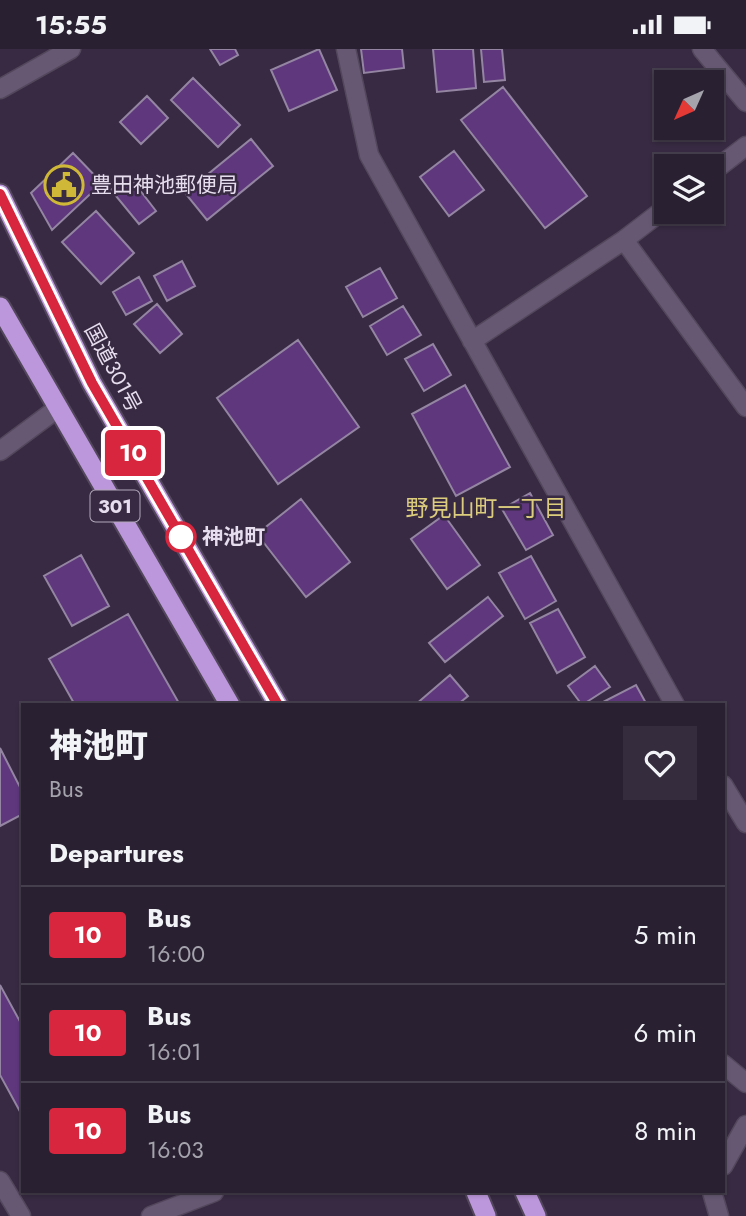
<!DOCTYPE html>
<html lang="en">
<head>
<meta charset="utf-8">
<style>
	body { margin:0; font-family:Jost,"Noto Sans JP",sans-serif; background:#352d3e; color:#f1f3f6; height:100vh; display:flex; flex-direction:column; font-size:26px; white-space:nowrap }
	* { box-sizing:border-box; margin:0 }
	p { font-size:23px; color:#a5a3ac }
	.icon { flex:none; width:38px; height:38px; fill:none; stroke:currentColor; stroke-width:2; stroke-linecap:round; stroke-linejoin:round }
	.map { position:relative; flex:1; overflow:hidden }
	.side { position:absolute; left:21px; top:654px; width:704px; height:490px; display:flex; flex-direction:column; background:#292032; border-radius:0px; box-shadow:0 2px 5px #0004,0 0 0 2px #453e4d }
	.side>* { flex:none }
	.badge { padding:0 14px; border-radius:5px; font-size:24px; line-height:46px }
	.needle { width:46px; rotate:225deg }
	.buttons { position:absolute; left:654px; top:21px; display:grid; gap:14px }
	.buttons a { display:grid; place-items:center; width:70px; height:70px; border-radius:0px; background:#292032; box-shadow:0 2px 5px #0004,0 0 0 2px #453e4d; font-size:35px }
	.map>.badge { position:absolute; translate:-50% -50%; box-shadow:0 0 0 4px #fff }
	h2 { padding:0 28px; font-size:26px; line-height:63px }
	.round { display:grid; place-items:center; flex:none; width:74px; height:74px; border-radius:0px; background:#352d3e }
	.headline { display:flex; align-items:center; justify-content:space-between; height:119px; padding:0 28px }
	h1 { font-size:33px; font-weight:800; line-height:52px }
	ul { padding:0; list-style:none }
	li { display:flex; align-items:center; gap:21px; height:98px; padding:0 28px; border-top:2px solid #453e4d }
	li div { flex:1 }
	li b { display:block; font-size:26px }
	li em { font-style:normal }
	li .badge { min-width:77px; font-weight:700; text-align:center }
	.status { display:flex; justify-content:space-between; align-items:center; height:49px; padding:0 35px; background:#292032; direction:ltr }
	.status svg { height:19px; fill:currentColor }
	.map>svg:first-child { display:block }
</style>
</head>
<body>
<div class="status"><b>15:55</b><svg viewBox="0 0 49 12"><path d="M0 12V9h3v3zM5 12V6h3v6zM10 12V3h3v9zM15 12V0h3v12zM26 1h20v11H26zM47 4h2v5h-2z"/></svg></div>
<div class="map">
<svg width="746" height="1167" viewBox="0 0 746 1167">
	<rect width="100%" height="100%" fill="#372a42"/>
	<path fill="#5e377c" stroke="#9485a2" stroke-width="2" d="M210,0H235L238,6L220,16Z
		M319,0L337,41L289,62L271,21Z
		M361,0H402L404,19L364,24Z
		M433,0H473L476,39L437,43Z
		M481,0H502L505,31L484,33Z
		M193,29L240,76L218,98L171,51Z
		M503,38L587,147L545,179L461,71Z
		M147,47L168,69L141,95L120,73Z
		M251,90L273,117L207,171L185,144Z
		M454,102L484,141L449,167L420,128Z
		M73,104L102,134L52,181L31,144Z
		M129,127L156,162L139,175L111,141Z
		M96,162L134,204L101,235L62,193Z
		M182,212L195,237L167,252L154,227Z
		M380,219L397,249L363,268L346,238Z
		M139,228L152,252L126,266L113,243Z
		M157,255L182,285L160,304L134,275Z
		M403,257L421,286L387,306L370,277Z
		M298,291L359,378L278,435L217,349Z
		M433,295L451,326L424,342L405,310Z
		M465,336L510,418L456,447L412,365Z
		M530,444L553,486L526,501L502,460Z
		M301,450L350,513L306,548L257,485Z
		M444,466L480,516L447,540L411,490Z
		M81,506L109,557L72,577L44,527Z
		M531,507L556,552L525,570L499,524Z
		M488,548L503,567L445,613L429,594Z
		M558,560L585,608L557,624L530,574Z
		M128,565L180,656H75L49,610Z
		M595,617L610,638L582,656L568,637Z
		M450,626L468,647L457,656H415Z
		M636,636L647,656H604L603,653Z
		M0,699L23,744V765L0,777Z
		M0,936L23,978V1068L0,1026Z"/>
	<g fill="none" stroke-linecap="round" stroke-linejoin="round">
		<g stroke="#53475c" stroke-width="21">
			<path id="minor" d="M346,0L369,106L675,656
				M702,0L746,53
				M712,123L746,97
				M624,191L746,358
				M472,292L624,191L667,158
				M0,402L58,359
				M723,736L746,774
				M723,1015L746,1034
				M723,1117L746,1076
				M0,1132L21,1167
				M712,1143L719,1167
				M151,1167L214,1143"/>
		</g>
		<g stroke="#53475c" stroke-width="21">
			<path id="tertiary" d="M0,40L71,0"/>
		</g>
		<g stroke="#53475c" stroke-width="23">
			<path id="trunk" d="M0,145L92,334L278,656
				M0,258L230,656
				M476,1143L486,1167
				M525,1143L536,1167"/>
		</g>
		<use href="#minor" stroke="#665873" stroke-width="18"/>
		<use href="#tertiary" stroke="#665873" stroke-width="18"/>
		<use href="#trunk" stroke="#bc97db" stroke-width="19"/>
	</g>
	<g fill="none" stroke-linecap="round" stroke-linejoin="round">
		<g stroke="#fff" stroke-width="16">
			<path id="line" d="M0,145L92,334L278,656"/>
		</g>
		<use href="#line" stroke="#d7263d" stroke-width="10"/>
	</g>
	<defs>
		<g id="civic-ring" transform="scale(2.0125)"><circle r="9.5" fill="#372a42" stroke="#cfb837" stroke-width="1.5"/><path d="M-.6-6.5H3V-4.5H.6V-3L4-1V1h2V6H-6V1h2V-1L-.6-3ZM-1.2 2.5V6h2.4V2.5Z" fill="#cfb837"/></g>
	</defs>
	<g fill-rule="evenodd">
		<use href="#civic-ring" x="64" y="136"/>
	</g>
	<circle fill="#fff" stroke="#d7263d" stroke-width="3.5" cx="181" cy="488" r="14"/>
	<g text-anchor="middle" stroke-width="5" stroke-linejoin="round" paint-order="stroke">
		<rect fill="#372a42" stroke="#b2a8ba" stroke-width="2" x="90.5" y="441.5" width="49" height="31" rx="5"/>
		<g font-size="19" font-weight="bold" fill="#e6deee">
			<text x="115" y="464">301</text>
		</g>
		<g font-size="21" fill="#e6deee" stroke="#372a42" text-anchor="start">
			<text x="91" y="143">豊田神池郵便局</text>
		</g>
		<g font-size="21" fill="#e6deee" stroke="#372a42">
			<text transform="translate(113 319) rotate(62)" y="7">国道301号</text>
		</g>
		<g font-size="21" font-weight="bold" fill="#e6deee" stroke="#372a42" text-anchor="start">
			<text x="202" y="495">神池町</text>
		</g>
		<g font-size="23" fill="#dccc7e" stroke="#372a42">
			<text x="486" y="467">野見山町一丁目</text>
		</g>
	</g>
</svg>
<div class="buttons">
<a><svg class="needle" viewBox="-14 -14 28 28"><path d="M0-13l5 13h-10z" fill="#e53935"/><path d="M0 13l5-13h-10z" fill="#a5a3ac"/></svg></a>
<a><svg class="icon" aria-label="layers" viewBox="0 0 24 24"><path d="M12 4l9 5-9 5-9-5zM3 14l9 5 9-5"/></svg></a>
</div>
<b class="badge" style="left:133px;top:404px;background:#d7263d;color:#fff">10</b>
<section class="side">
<div class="headline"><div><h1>神池町</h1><p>Bus</p></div><a class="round"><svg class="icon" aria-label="heart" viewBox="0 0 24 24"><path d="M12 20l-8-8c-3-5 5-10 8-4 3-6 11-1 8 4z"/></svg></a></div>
<h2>Departures</h2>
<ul>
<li><span class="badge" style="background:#d7263d;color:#fff">10</span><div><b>Bus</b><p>16:00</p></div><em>5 min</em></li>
<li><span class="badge" style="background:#d7263d;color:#fff">10</span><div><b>Bus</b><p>16:01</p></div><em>6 min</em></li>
<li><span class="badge" style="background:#d7263d;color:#fff">10</span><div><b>Bus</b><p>16:03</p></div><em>8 min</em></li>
</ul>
</section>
</div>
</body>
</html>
